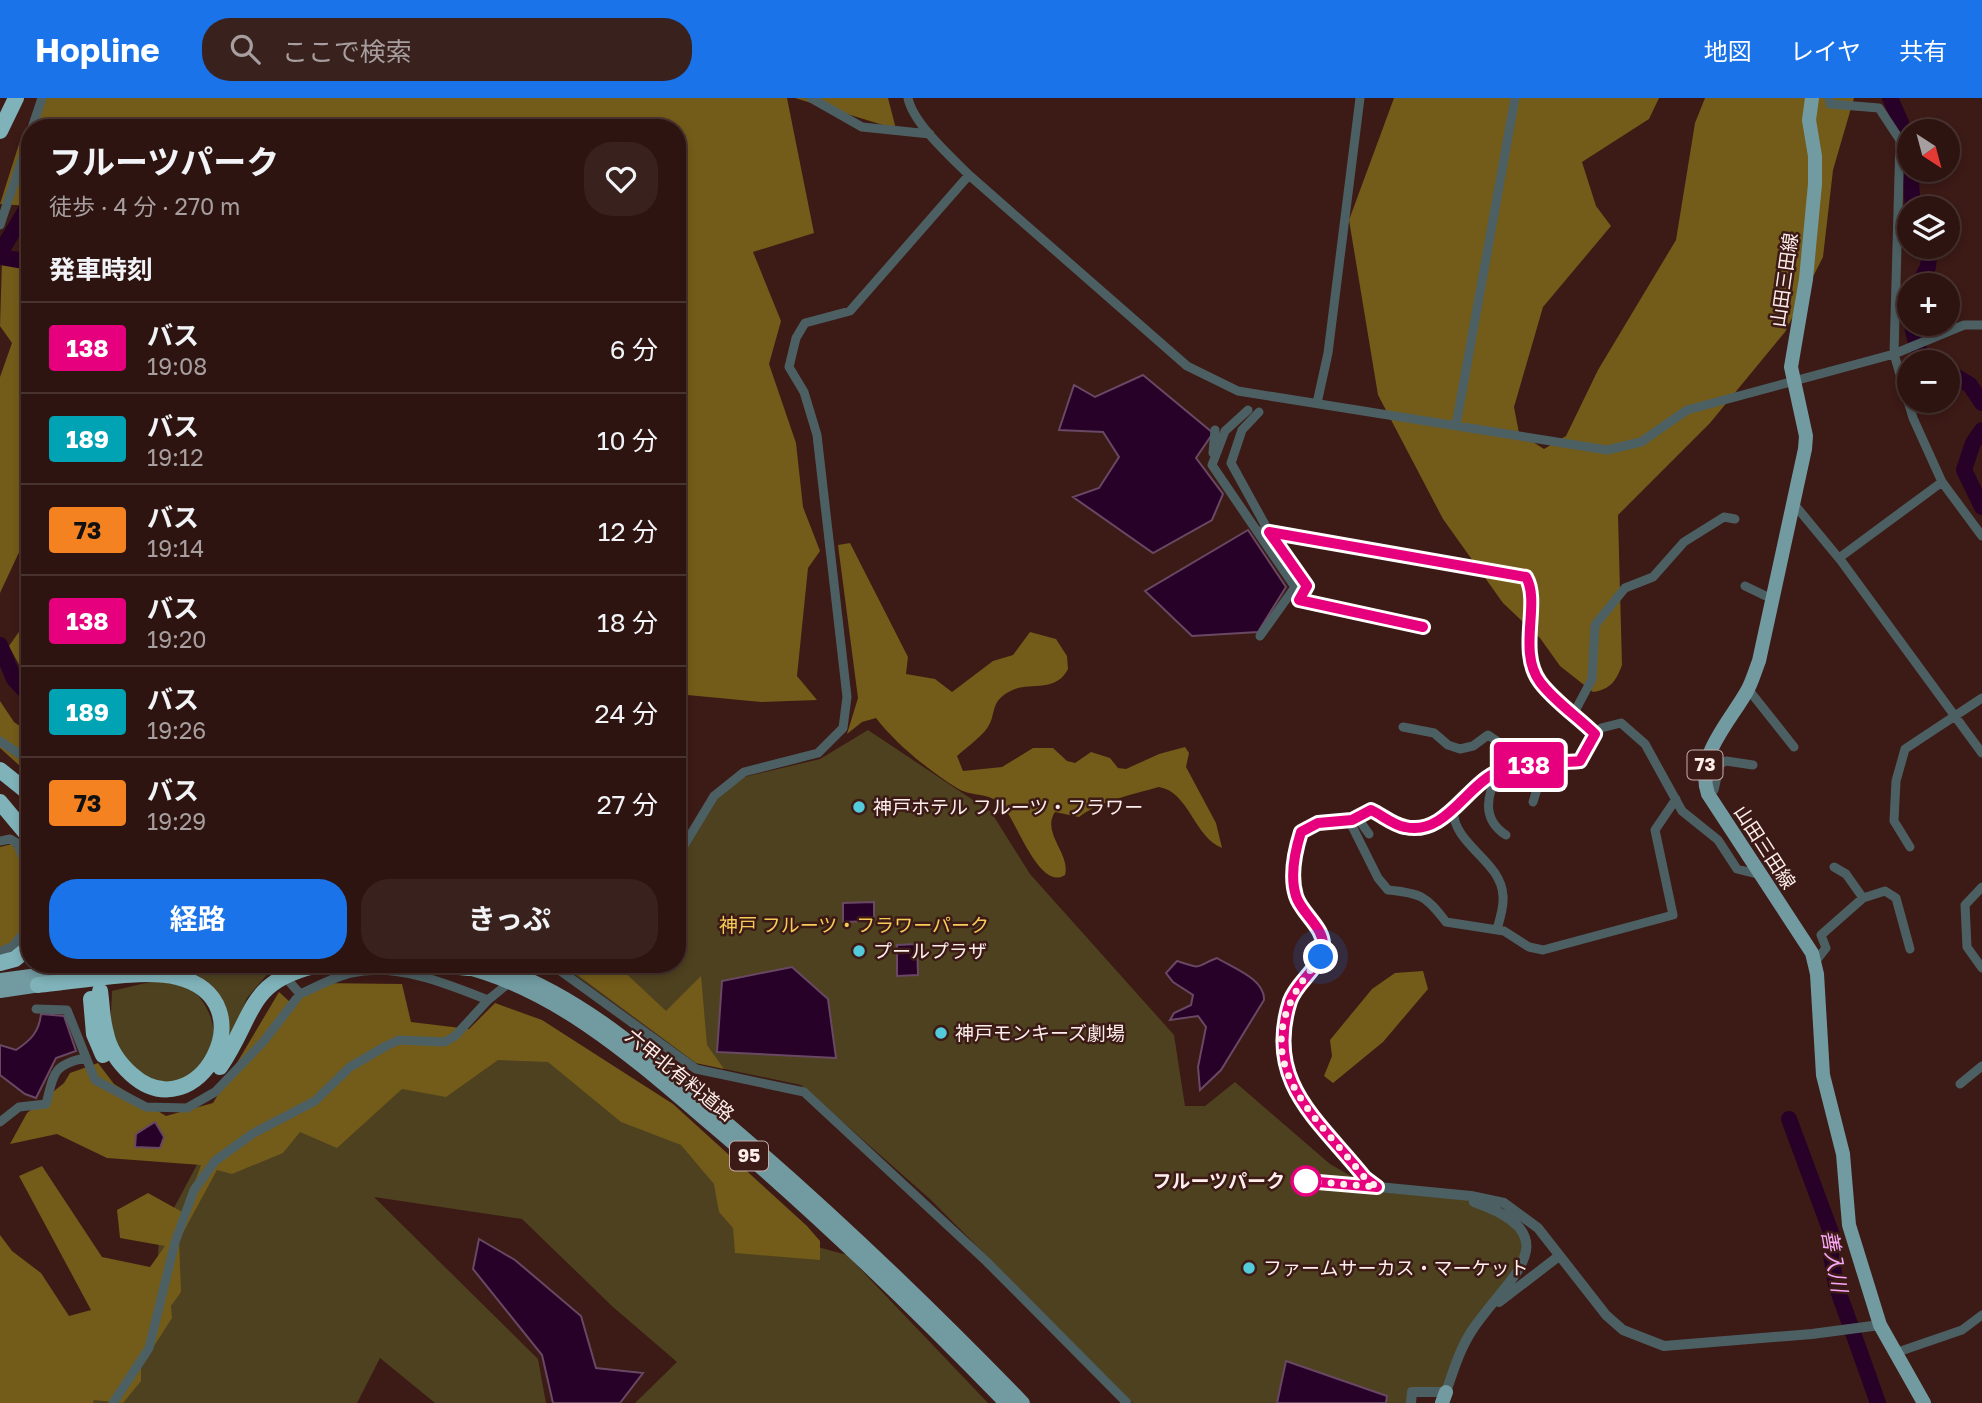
<!DOCTYPE html>
<html lang="ja">
<head>
<meta charset="utf-8">
<style>
	body { margin:0; font-family:"Golos Text","Noto Sans JP",sans-serif; background:#39211e; color:#f1f3f6; height:100vh; display:flex; flex-direction:column; font-size:26px; white-space:nowrap }
	* { box-sizing:border-box; margin:0 }
	p { font-size:23px; color:#a79e9f }
	.icon { flex:none; width:38px; height:38px; fill:none; stroke:currentColor; stroke-width:2; stroke-linecap:round; stroke-linejoin:round }
	.map { position:relative; flex:1; overflow:hidden }
	.drawer { position:absolute; left:21px; top:21px; width:665px; height:854px; display:flex; flex-direction:column; background:#2d1410; border-radius:28px; box-shadow:0 4px 10px #0003,0 0 0 2px #483330 }
	.drawer>* { flex:none }
	.badge { padding:0 14px; border-radius:5px; font-size:24px; line-height:46px }
	.needle { width:46px; rotate:144deg }
	.buttons { position:absolute; left:1897px; top:21px; display:grid; gap:14px }
	.buttons a { display:grid; place-items:center; width:63px; height:63px; border-radius:50%; background:#2d1410; box-shadow:0 4px 10px #0003,0 0 0 2px #483330; font-size:35px }
	.you { position:absolute; width:35px; height:35px; margin:-18px; border:5px solid #fff; border-radius:50%; background:#1a73e8; box-shadow:0 0 0 10px #1a73e833 }
	.map>.badge { position:absolute; translate:-50% -50%; box-shadow:0 0 0 4px #fff }
	h2 { padding:0 28px; font-size:26px; line-height:63px }
	.round { display:grid; place-items:center; flex:none; width:74px; height:74px; border-radius:28px; background:#39211e }
	.head { display:flex; align-items:center; justify-content:space-between; height:119px; padding:0 28px }
	h1 { font-size:33px; font-weight:700; line-height:52px }
	.action { display:flex; gap:14px; margin-top:auto; padding:14px 28px }
	.action a { flex:1; height:80px; border-radius:28px; background:#1a73e8; color:#fff; font-size:28px; font-weight:700; line-height:80px; text-align:center }
	.action a+a { background:#39211e; color:#f1f3f6 }
	ul { padding:0; list-style:none }
	li { display:flex; align-items:center; gap:21px; height:91px; padding:0 28px; border-top:2px solid #483330 }
	li div { flex:1 }
	li b { display:block; font-size:26px }
	li em { font-style:normal }
	li .badge { min-width:77px; font-weight:700; text-align:center }
	header { display:flex; align-items:center; gap:42px; box-sizing:border-box; height:98px; padding:0 35px; background:#1a73e8; color:#fff }
	header strong { font-size:33px }
	nav { display:flex; gap:38px; margin-inline-start:auto; font-size:24px }
	.search { width:490px; height:63px; background:#39211e; display:flex; align-items:center; gap:18px; box-sizing:border-box; padding:0 24px; border-radius:28px; color:#a79e9f; font-size:26px }
	.map>svg:first-child { display:block }
</style>
</head>
<body>
<header>
<strong>Hopline</strong>
<div class="search"><svg class="icon" aria-label="search" viewBox="0 0 24 24"><circle cx="10" cy="10" r="6"/><path d="M15 15l6 6"/></svg>ここで検索</div>
<nav><a>地図</a><a>レイヤ</a><a>共有</a></nav>
</header>
<div class="map">
<svg width="1982" height="1305" viewBox="0 0 1982 1305">
	<rect width="100%" height="100%" fill="#3c1a16"/>
	<path fill="#4e411f" d="M868,632L991,714L1030,776L1174,937L1185,1008H1205L1235,984L1330,1066L1379,1094L1473,1102L1496,1109L1521,1140L1522,1158L1464,1241L1446,1294H1410L1409,1305H1133L931,1102L801,987L696,965L560,866H677V763L717,699L744,679L820,661Z
		M216,866H267L271,872L247,900L229,943C226,906 211,890 180,871Z
		M158,882C167,884 181,886 189,890C200,897 207,909 211,920C231,989 135,1015 113,935C109,922 112,906 112,893Z
		M544,937L629,992L785,1140L847,1157L988,1305H635L677,1264L613,1209L522,1121L374,1099L538,1261L546,1305H435L380,1260L357,1305H72L155,1219L159,1138L208,1046Z"/>
	<path fill="#735b19" d="M44,0H787L814,135L753,154L781,223L769,266L796,345L803,409L820,453L808,470L797,578L817,602L761,604L677,596V30H30V108L0,106L19,46Z
		M795,0H888L896,31Z
		M1394,0H1659L1649,21L1582,64L1596,108L1611,128L1543,209L1514,309L1519,335L1544,351L1566,338L1598,272L1676,142L1695,25L1705,0H1854L1833,72L1823,159L1785,234L1710,325L1618,417L1622,567C1616,583 1611,591 1593,594L1560,568L1540,540L1503,505L1443,421L1378,297L1349,122Z
		M2,162L30,170V482L21,450L0,495V279L12,245L0,228Z
		M850,445L908,559L906,576L935,581L952,594L993,563L1013,557L1030,534L1056,541L1067,558L1068,571C1057,594 1030,585 1015,591C986,603 999,617 985,633C977,642 966,650 957,658L963,673L1002,669L1033,650H1053L1067,663L1075,665L1091,654L1110,660L1118,670L1126,671L1159,656L1185,649L1189,655L1186,669L1216,725L1222,750C1194,739 1189,694 1159,689C1134,696 1098,704 1079,719L1055,714C1041,735 1071,756 1065,777C1039,794 1016,721 1002,707C990,694 970,699 957,690C928,672 896,646 876,620L862,624L847,636L858,600L838,447Z
		M30,518V587L9,548Z
		M0,603L14,624L30,635V677L0,650Z
		M12,746L30,772V821L24,837L0,851V749Z
		M568,866H616L666,913L701,878L707,947L724,971L696,965L567,869Z
		M1423,873L1428,891L1383,944L1333,985L1324,978L1332,958L1330,942L1372,891L1395,875Z
		M316,885L402,886L411,924L469,931L495,905L542,922L673,1006L807,1128L820,1143V1162L735,1155L733,1130L719,1114L714,1086L681,1047L621,1024L548,964L498,962L446,999L402,991L337,1050L300,1034L283,1055L232,1076L217,1072L179,1142L181,1194L171,1208L172,1220L141,1268V1283L123,1305L94,1302L93,1305H0V1137L12,1153L41,1175L69,1218L91,1212L19,1078L42,1068L102,1159L150,1169L165,1148L120,1140L117,1112L148,1095L184,1115L201,1067L107,1060L57,1036L10,1046L27,1015L64,985L70,975L98,965L114,986L166,1018L213,1005L279,894L290,904Z"/>
	<path fill="#280128" stroke="#684863" stroke-width="2" d="M1143,277L1213,335L1196,360L1223,396L1212,422L1153,455L1073,399L1099,390L1119,359L1103,334L1059,332L1074,287L1095,299Z
		M1248,432L1286,489L1258,534L1192,538L1145,493Z
		M874,804V823L843,824V805Z
		M917,846L918,877L897,878V847Z
		M1217,860C1233,870 1265,881 1264,902L1221,972L1200,992L1198,969L1206,929L1198,918L1170,922L1174,915L1191,907L1193,897L1173,884L1166,875L1177,863C1205,872 1193,869 1217,860Z
		M792,869L828,901L836,960L717,954L722,883Z
		M41,916L64,918L76,953L56,960L36,1000L25,996L0,977V947L16,952C31,942 39,934 41,916Z
		M155,1024L164,1039L160,1050L135,1049L136,1036Z
		M479,1141L515,1162L581,1218L596,1270L643,1275L620,1305H553L542,1257L473,1171Z
		M1286,1263L1387,1298L1386,1305H1277Z"/>
	<g fill="none" stroke-linecap="round" stroke-linejoin="round">
		<path stroke="#280128" stroke-width="16" d="M1890,0L1906,36L1909,61
			M1910,72L1913,110
			M0,155L30,105
			M0,159L30,164
			M1918,187L1928,169L1930,149
			M1912,226C1914,240 1918,257 1930,264
			M1948,274L1970,287L1982,305
			M1982,332L1973,345L1964,372L1982,409
			M0,547L14,581L30,598
			M1789,1021L1832,1137L1830,1151L1836,1187L1878,1305"/>
		<path stroke="#4c6063" stroke-width="9" d="M811,0L862,29L930,36
			M908,0C913,25 950,58 969,77
			M1829,0L1830,6L1879,10L1900,42L1894,256L1913,320L1942,384L1982,438
			M32,30L42,0
			M0,127L30,37
			M1317,305L1328,255L1360,0
			M1248,312L1225,333L1212,367L1295,489L1260,538
			M1259,314L1242,332L1231,365L1269,434L1307,488L1299,502L1423,529
			M1456,327L1515,0
			M1213,355L1215,332
			M1794,406L1842,464L1982,655
			M1259,433L1434,461L1526,479L1533,491C1528,518 1523,558 1539,583C1549,598 1581,621 1595,636
			M1839,460L1942,384
			M1745,488L1774,502
			M1748,591L1794,649
			M1574,615L1592,581L1595,527L1625,490L1653,479L1684,444L1724,419L1735,421
			M1403,629L1434,635L1448,647L1460,651L1473,648L1488,637L1501,646C1500,654 1501,666 1498,674C1488,696 1480,720 1506,737
			M0,643L30,663
			M1708,696L1714,692L1720,666L1726,663L1753,667
			M1533,704L1538,688L1536,666
			M1453,712C1454,748 1501,762 1503,798C1504,809 1500,821 1497,831
			M1357,719L1369,736
			M1349,722L1378,780L1388,792C1421,795 1426,798 1446,824L1504,833L1529,849L1543,852L1673,817L1655,732L1676,701
			M0,743L10,741L17,745L30,776
			M1910,749L1894,723L1896,683L1905,651L1982,600
			M677,759L714,698L744,674L818,655L843,630L847,599L817,337L804,294L789,269L796,240L805,225L850,213L969,77L1187,268L1238,293L1607,352L1641,344L1687,312L1894,256L1964,227H1982
			M1834,769L1846,776L1863,800
			M1982,789L1965,807L1967,849L1982,870
			M0,854L13,848L30,827
			M1815,864L1826,850L1821,837L1863,800L1885,793L1896,800L1910,851
			M551,866L696,971L804,994L986,1163L1127,1305
			M288,882L300,896C316,889 334,879 351,875C397,865 446,885 488,902
			M36,911L67,912L95,982L146,1009L187,1010L215,994L263,944L300,896
			M1960,986L1982,968
			M0,1024L19,1009L46,1006C54,976 52,967 85,960
			M1377,1089L1365,1080C1319,1022 1264,985 1291,903C1297,883 1322,869 1324,849C1325,830 1301,815 1295,798C1290,779 1295,753 1301,734L1318,725L1352,722L1371,712C1382,717 1393,727 1405,729C1443,738 1466,690 1495,675C1519,662 1553,666 1580,662L1601,630L1621,625L1645,646L1682,713L1718,742L1737,771L1757,776
			M1895,1255L1962,1232L1982,1217
			M113,1305L149,1250L175,1144L194,1092L215,1063L252,1036L315,1003L350,969L386,948L399,942L445,944L455,938L488,902L532,866"/>
		<path stroke="#4c6063" stroke-width="10" d="M1306,1082L1471,1098L1504,1105L1538,1130L1606,1217L1623,1232L1664,1248L1812,1236L1880,1227
			M1499,1204L1559,1158
			M1411,1305L1412,1294H1446C1453,1274 1459,1253 1471,1234C1505,1181 1575,1139 1474,1104"/>
		<path stroke="#719ba1" stroke-width="14" d="M1812,0L1809,22L1815,58V86L1806,181L1791,269L1806,338L1805,351L1759,563C1755,573 1752,584 1747,593C1729,625 1695,658 1708,696L1812,855L1817,876L1823,977L1843,1056L1849,1127L1880,1227L1924,1305
			M489,866C579,895 651,961 722,1021C827,1110 927,1206 1023,1305
			M460,868C558,891 639,965 713,1028C816,1115 912,1208 1006,1305
			M140,871L173,866
			M0,882L120,866
			M0,893L47,886
			M1442,1305L1446,1294"/>
		<path stroke="#7fb2b9" stroke-width="16" d="M0,33L16,0
			M0,672L30,696
			M0,704L30,740
			M0,865L15,861L30,849
			M430,866L469,870
			M38,887C76,884 142,870 177,879C271,902 197,1036 131,976C119,965 109,951 106,935C102,922 102,907 100,893
			M91,901L94,936L103,957
			M220,969C257,914 246,882 323,866"/>
	</g>
	<g fill="none" stroke-linecap="round" stroke-linejoin="round">
		<g stroke="#fff" stroke-width="16">
			<path id="line" d="M1306,1083L1377,1089L1365,1080C1319,1022 1264,985 1290,903C1297,883 1322,869 1323,849C1325,830 1301,815 1296,798C1290,779 1295,753 1301,734L1318,725L1352,722L1371,712C1382,717 1393,727 1405,729C1444,738 1465,690 1495,675C1519,662 1553,666 1580,663L1595,636C1578,619 1554,603 1540,584C1517,553 1541,505 1526,479L1269,434L1307,488L1299,502L1423,529"/>
		</g>
		<use href="#line" stroke="#e6007e" stroke-width="10"/>
		<path stroke="#fdeeec" stroke-width="7" stroke-dasharray="0 12.6" d="M1306,1083L1377,1089L1365,1080C1303,1003 1237,956 1321,859"/>
	</g>
	<g fill="#53cbdb" stroke="#3c1a16" stroke-width="2.5">
		<circle cx="859" cy="709" r="7"/>
		<circle cx="859" cy="853" r="7"/>
		<circle cx="941" cy="935" r="7"/>
		<circle cx="1249" cy="1170" r="7"/>
	</g>
	<circle fill="#fff" stroke="#e6007e" stroke-width="3.5" cx="1306" cy="1083" r="14"/>
	<g text-anchor="middle" stroke-width="5" stroke-linejoin="round" paint-order="stroke">
		<g fill="#3c1a16" stroke="#c3aeac" stroke-width="2">
			<rect x="1687.5" y="652.5" width="35" height="29" rx="5"/>
			<rect x="730" y="1043.5" width="38" height="29" rx="5"/>
		</g>
		<g font-size="18" font-weight="bold" fill="#fdeeec">
			<text x="1705" y="673">73</text>
			<text x="749" y="1064">95</text>
		</g>
		<g font-size="19" fill="#fdeeec" stroke="#3c1a16">
			<text transform="translate(1784 182) rotate(-82)" y="7">山田三田線</text>
			<text transform="translate(1765 749) rotate(57)" y="7">山田三田線</text>
			<text transform="translate(680 977) rotate(39)" y="7">六甲北有料道路</text>
		</g>
		<g font-size="19" fill="#fdeeec" stroke="#3c1a16" text-anchor="start">
			<text x="873" y="716">神戸ホテル フルーツ・フラワー</text>
			<text x="873" y="860">プールプラザ</text>
			<text x="955" y="942">神戸モンキーズ劇場</text>
			<text x="1263" y="1177">ファームサーカス・マーケット</text>
		</g>
		<g font-size="19" fill="#f6cb58" stroke="#3c1a16">
			<text x="854" y="834">神戸 フルーツ・フラワーパーク</text>
		</g>
		<g font-size="19" font-weight="bold" fill="#fdeeec" stroke="#3c1a16" text-anchor="end">
			<text x="1285" y="1090">フルーツパーク</text>
		</g>
		<g font-size="21" font-style="italic" fill="#faa7f7" stroke="#3c1a16">
			<text transform="translate(1834 1163) rotate(80)" y="7">善入川</text>
		</g>
	</g>
</svg>
<div class="buttons">
<a><svg class="needle" viewBox="-14 -14 28 28"><path d="M0-13l5 13h-10z" fill="#e53935"/><path d="M0 13l5-13h-10z" fill="#a79e9f"/></svg></a>
<a><svg class="icon" aria-label="layers" viewBox="0 0 24 24"><path d="M12 4l9 5-9 5-9-5zM3 14l9 5 9-5"/></svg></a>
<a>+</a>
<a>−</a>
</div>
<div class="you" style="left:1321px;top:859px"></div>
<b class="badge" style="left:1529px;top:667px;background:#e6007e;color:#fff">138</b>
<section class="drawer">
<div class="head"><div><h1>フルーツパーク</h1><p>徒歩 · 4 分 · 270 m</p></div><a class="round"><svg class="icon" aria-label="heart" viewBox="0 0 24 24"><path d="M12 20l-8-8c-3-5 5-10 8-4 3-6 11-1 8 4z"/></svg></a></div>
<h2>発車時刻</h2>
<ul>
<li><span class="badge" style="background:#e6007e;color:#fff">138</span><div><b>バス</b><p>19:08</p></div><em>6 分</em></li>
<li><span class="badge" style="background:#00a3b4;color:#fff">189</span><div><b>バス</b><p>19:12</p></div><em>10 分</em></li>
<li><span class="badge" style="background:#f58220;color:#111">73</span><div><b>バス</b><p>19:14</p></div><em>12 分</em></li>
<li><span class="badge" style="background:#e6007e;color:#fff">138</span><div><b>バス</b><p>19:20</p></div><em>18 分</em></li>
<li><span class="badge" style="background:#00a3b4;color:#fff">189</span><div><b>バス</b><p>19:26</p></div><em>24 分</em></li>
<li><span class="badge" style="background:#f58220;color:#111">73</span><div><b>バス</b><p>19:29</p></div><em>27 分</em></li>
</ul>
<div class="action"><a>経路</a><a>きっぷ</a></div>
</section>
</div>
</body>
</html>
